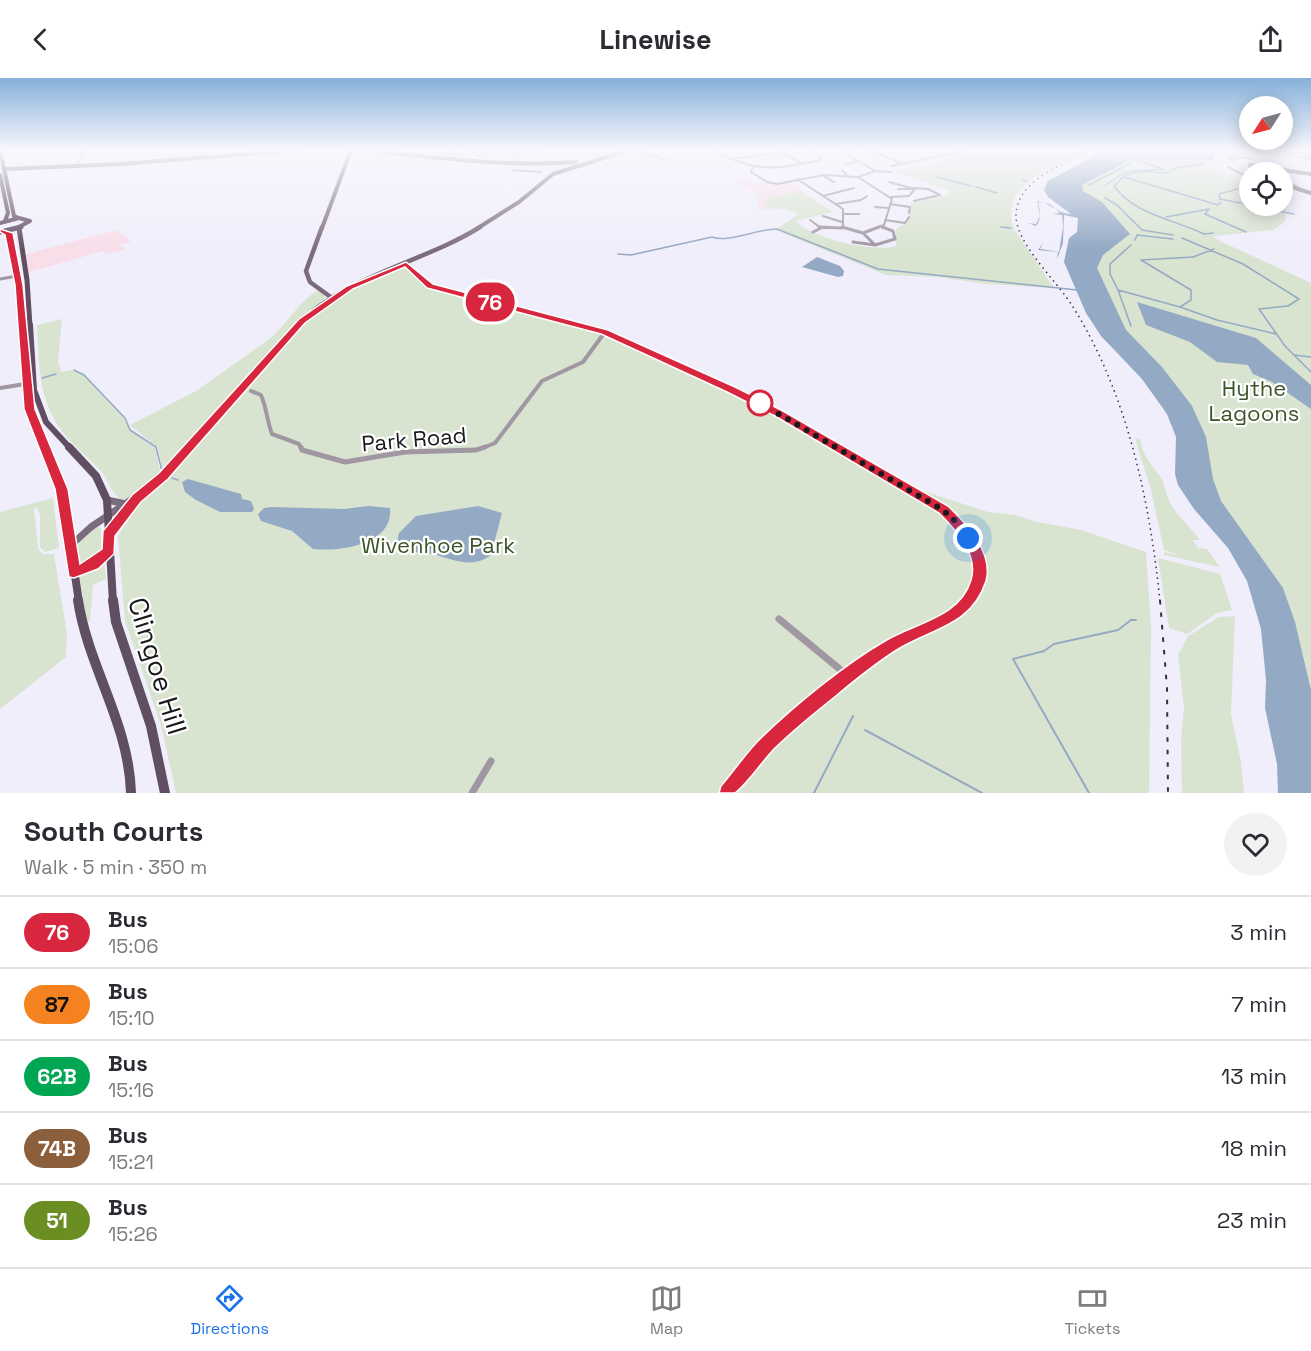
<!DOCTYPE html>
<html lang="en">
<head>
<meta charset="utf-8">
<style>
	body { margin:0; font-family:"Space Grotesk",sans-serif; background:#f2f2f3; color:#2b2b33; height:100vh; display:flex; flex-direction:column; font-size:22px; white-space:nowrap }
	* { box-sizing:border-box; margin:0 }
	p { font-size:20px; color:#7c7c81 }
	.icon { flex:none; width:33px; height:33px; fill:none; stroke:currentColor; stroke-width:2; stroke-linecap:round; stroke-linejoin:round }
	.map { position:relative; height:715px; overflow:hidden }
	.details { display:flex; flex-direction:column; background:#fff; flex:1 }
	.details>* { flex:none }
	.badge { padding:0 12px; border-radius:20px; font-size:21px; line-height:39px }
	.needle { width:39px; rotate:234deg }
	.buttons { position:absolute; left:1239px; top:18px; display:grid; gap:12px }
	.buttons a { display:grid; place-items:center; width:54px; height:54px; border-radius:50%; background:#fff; box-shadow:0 3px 15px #0003; font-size:30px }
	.you { position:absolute; width:30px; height:30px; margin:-15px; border:4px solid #fff; border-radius:50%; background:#1a73e8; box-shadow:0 0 0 9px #1a73e833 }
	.map>.badge { position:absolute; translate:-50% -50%; box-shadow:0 0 0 3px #fff }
	.round { display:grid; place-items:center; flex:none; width:63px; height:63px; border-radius:32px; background:#f2f2f3 }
	.summary { display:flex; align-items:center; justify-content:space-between; height:102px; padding:0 24px }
	h1 { font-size:28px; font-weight:800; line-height:45px }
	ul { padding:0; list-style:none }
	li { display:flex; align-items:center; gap:18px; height:72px; padding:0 24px; border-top:2px solid #e1e1e2 }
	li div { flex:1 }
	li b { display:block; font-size:22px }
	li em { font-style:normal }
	li .badge { min-width:66px; font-weight:700; text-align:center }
	header { display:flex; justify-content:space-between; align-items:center; height:78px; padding:0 24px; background:#fff; font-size:27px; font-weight:800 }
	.tab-bar { display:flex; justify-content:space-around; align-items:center; height:84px; border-top:2px solid #e1e1e2; background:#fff; font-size:16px; color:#7c7c81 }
	.tab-bar a { display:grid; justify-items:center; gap:3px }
	.tab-bar .active { color:#1a73e8 }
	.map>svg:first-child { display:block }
</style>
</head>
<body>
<header><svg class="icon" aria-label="back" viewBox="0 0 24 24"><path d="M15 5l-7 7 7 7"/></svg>Linewise<svg class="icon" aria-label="share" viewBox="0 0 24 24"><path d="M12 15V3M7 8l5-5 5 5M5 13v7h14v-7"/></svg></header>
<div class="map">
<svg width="1311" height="715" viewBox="0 0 1311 715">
	<rect width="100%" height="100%" fill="#f0eefb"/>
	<path fill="#f7dee9" d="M116,152L131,163L120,167L125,171L106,176L103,173L26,195L23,177Z"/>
	<path fill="#f6dfeb" d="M741,99L754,105L789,104L833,134L802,140L789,130L759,132L757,116L733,103Z"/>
	<path fill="#d8e4d0" d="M991,72H1087C1054,88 998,106 1014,151L1054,210L988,206L937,199L886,197L775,152L798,137C785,127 775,134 764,126L768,125L765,121L801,113L833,134L796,143C811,160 874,175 896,168V151C909,144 910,139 911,125L947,117L950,113L894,94Z
		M1239,72L1213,77L1214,82L1207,85L1249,108L1250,128H1282L1283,111L1290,110L1285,143L1273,152L1213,158L1220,163L1311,205V638L1247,470L1127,265L1088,171L1070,106L1121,78Z
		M404,188L428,207L605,254L750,320L899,405L988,434L1016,437L1033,443L1081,452L1146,474L1151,548L1149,715H176L161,647L125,543L118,458L137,428L168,399L312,236L377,197Z
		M318,212L325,217L324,224L297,244L163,394L158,370L130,347L196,313L268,262C287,247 297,225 318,212Z
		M62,241L58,282L61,294L72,292L84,297L122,337L130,352L156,371L160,394L132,419L122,422C110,416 110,403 101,393C88,379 73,368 62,353C38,322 39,285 37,247Z
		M1135,360L1140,361C1142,376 1151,387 1160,398C1165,405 1165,414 1168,420C1175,437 1190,448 1200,462H1193L1198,470L1207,471L1220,489L1164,477V474L1181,478L1164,472L1151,412Z
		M53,420L59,470L45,474L40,469V436L36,429L34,431L38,471L43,476H54L67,556L66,579L0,631V434Z
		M101,449V477L93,484L80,488C72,470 81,452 101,449Z
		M1158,480L1220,496L1232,532L1217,535L1187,556L1169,550Z
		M104,483L106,501L93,507L90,543L87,544L79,496Z
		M1235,538L1231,636L1241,684L1244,715H1182L1181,661L1184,630L1178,577L1188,558L1219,539Z"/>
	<path fill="#94a9c4" d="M1105,72H1239L1213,77L1214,82L1133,81L1082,107L1083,113L1102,124L1130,156L1103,177L1097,190L1126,252L1162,289L1192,328L1206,359L1213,401L1221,423L1283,510L1295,544L1311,612V715H1278L1277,686L1265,630L1266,602L1261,551L1247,503L1228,470L1194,431L1178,407L1175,396L1176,359L1167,336L1142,301L1101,258L1086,235L1064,184L1069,160L1077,154L1078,140L1064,137L1063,165L1057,181L1058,174L1038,172L1043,165L1040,171L1059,174L1063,149L1062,137L1053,136L1060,135L1050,126L1038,124C1040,133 1042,140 1036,148L1028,145L1036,146L1040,138L1037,123C1051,125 1058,136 1071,136L1048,119L1044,112L1048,103Z
		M817,179L840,188L844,193L843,198L838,199L802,189Z
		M1137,224L1256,260L1311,307V331L1272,304L1253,296L1248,287L1217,284L1190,264L1146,247Z
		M188,401L241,416L242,421L251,423L254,431L252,434H220L196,422L185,414L182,404Z
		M368,428L390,430C394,467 339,474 313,471L292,453L261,443L258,436L264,430L272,429L344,431Z
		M478,428L502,435L491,477C470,493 450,479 427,475C416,473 406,477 396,469L399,455L416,438Z"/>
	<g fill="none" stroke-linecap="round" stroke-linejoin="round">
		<path stroke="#94a9c4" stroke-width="1.5" d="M78,85L86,72
			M1204,86L1176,90L1167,95L1142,93L1125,97L1114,108C1135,137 1173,141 1204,156L1213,155
			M937,99L971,108
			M1124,99L1218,127L1221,124
			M1022,102L1027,103
			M1089,107L1131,85
			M1106,107L1125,94L1163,91L1135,82
			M1249,108L1219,116L1220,121L1250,127
			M976,109L997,115
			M1105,120L1117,127L1142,152L1173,157
			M1252,128L1294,136
			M1166,139L1209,131L1205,136L1246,154
			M1001,149L1011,150
			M1182,160L1243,186L1299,221L1288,228L1259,231L1285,268L1311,294
			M1135,162L1137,157L1173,161
			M618,176L631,177L712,159C727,165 758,151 777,151L878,191L1077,212
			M1118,212L1110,196V186L1131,167
			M1180,229L1217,242L1276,256
			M1131,248L1118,212L1180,229L1191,222V212L1141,182L1193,179L1214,171
			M1294,277L1311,279
			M74,292L84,297L125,340L130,352L156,369L162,393
			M42,300L56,296
			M172,400L178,402"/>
		<path stroke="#94a9c4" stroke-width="2" d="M865,652L982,715
			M814,715L853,638
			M1089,715L1013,581L1044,573L1054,566L1118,552L1131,542H1136"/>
		<path stroke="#a197a2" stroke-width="2" d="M455,72L450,76L462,77
			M635,72L666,82
			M712,72C757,95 772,92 820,82V77L811,72
			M870,72L900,85
			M1252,72L1311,81
			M1276,72L1311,77
			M467,73L512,72
			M505,73L512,76L536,72
			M782,75L803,86
			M478,79L486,74
			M1237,79L1236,82L1229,81L1230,78L1252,81
			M731,81L785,74
			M846,86L859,83
			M891,88L964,73
			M753,89L751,94L767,104L777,106L824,97L858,99L875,93L851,79L848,72
			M1228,89L1250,100
			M512,92L541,94
			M842,92L849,99
			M875,93L891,94
			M822,97L834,104
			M858,99L892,121L884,147L875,150
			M1282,100L1303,112
			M797,101L843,131V150
			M889,104L915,111L909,118L891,119
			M914,110L928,111L940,117L914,123
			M898,111H915
			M823,118L854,110
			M836,126L861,122L867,118
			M890,126L910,129L909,135
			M875,129L889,130
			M845,136H859
			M823,138L842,144
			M810,142L821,150H842
			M885,142L905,145L909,139
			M882,149L886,150"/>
		<path stroke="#a197a2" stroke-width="3" d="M819,149L842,150
			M842,149L863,155L879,149
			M813,154L821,150
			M863,155L875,167
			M853,164L875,167L895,161L893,153L882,149
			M406,186L428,207L437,211L582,248
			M0,201L17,198"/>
		<path stroke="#a197a2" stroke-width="4" d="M576,247L605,254L750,320L837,371
			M0,310L25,306
			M251,313L261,317C267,331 267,343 272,356L299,366L301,371
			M480,371L495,365L542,303L583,284L605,254"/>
		<path stroke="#a197a2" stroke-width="5" d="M301,369L302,372L345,384L405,374L476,372L485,369
			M834,369C877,394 1025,457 967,524"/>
		<path stroke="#a197a2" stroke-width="7" d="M779,541L848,598
			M472,715L491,683
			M728,715L768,665L831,612L890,568L958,534L968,522"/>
		<path stroke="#7b6c7d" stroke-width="4" d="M366,72C436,80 506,89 576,84
			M6,91L121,86L297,72
			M1253,94L1250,87L1311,96
			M1282,106L1311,115
			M322,150L351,72
			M478,150L519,124L553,96L629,72"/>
		<path stroke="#7b6c7d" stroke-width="4.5" d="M322,149L306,193L310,204L332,220
			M297,248C341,199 425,184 480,149"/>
		<path stroke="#7b6c7d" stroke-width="5" d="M190,371L299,247"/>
		<path stroke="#7b6c7d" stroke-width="7" d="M107,422L126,426
			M108,457L135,423
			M70,468L91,449L150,409L192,369
			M74,495L92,487L109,472"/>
		<path stroke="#604e62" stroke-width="4" d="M0,72L14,138L19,140
			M0,97L8,135L5,143
			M0,145L19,140L30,143L17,150"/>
		<path stroke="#604e62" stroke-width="5" d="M19,150L27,202L30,248
			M6,153L9,155L21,223L22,248
			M0,154L21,149"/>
		<path stroke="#604e62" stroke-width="6" d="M22,247L29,331L45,371
			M30,247L34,312L46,344L71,371"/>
		<path stroke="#604e62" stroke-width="8" d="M45,369L62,411L79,524
			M69,369L96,398L107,422L113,524"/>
		<path stroke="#604e62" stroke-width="10" d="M78,522C88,589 129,645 131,715
			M113,522L116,544L151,648L165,715"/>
		<path stroke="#343339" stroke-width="1.5" stroke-dasharray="1.5 4" stroke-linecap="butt" d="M1092,72C1066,85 1017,101 1016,137C1015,165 1058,204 1073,229C1127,315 1150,423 1160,524"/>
		<path stroke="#343339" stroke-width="2" stroke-dasharray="4.5 8" stroke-linecap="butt" d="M1160,522L1167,610L1168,715"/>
	</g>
	<linearGradient id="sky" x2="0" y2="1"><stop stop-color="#86b0da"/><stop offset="0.42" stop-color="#f8f7fd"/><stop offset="1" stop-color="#f8f7fd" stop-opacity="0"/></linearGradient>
	<rect width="1311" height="172" fill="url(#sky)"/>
	<path fill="#d7263d" stroke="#fff" stroke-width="1.5" d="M0,151L13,155L23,207L35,331L68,411L80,486L102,471L103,453L132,417L159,395L299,241L347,208L406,184L433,206L608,252L735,309L783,333L948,428C966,445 994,475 986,503C971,549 931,550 895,573C875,586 855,602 837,617C816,634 793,652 774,671C760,686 748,705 735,715H719L721,708C735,692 747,673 762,659C795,627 845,586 885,563C914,545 960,540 971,502C979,476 955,451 939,435L775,338L727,314L601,256L427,210L405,189L353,211L305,245L168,401L141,424L115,458L114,476L98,491L74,500L69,499L55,411L24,331L15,207L5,157L0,154Z"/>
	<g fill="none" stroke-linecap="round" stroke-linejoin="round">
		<path stroke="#19191d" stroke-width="6" stroke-dasharray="0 10.8" d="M760,325L943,432L962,449L968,460"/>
	</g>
	<circle fill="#fff" stroke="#d7263d" stroke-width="3" cx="760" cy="325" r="12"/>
	<g text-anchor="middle" stroke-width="4.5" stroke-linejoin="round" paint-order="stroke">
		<g font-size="22" fill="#3c5528" stroke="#fff">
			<text x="1254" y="318">Hythe<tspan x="1254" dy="25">Lagoons</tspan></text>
			<text x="438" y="475">Wivenhoe Park</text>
		</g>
		<g font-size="22" fill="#19191d" stroke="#fff">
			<text transform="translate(414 361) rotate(-5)" y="8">Park Road</text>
		</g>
		<g font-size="27" fill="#19191d" stroke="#fff">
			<text transform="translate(157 588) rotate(73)" y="9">Clingoe Hill</text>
		</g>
	</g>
</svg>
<div class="buttons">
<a><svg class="needle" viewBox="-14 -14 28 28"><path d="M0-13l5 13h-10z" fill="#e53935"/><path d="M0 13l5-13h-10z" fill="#7c7c81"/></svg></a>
<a><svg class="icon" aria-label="locate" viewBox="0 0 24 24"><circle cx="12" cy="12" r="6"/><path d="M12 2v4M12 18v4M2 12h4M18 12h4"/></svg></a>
</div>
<div class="you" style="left:968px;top:460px"></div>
<b class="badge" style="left:490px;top:224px;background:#d7263d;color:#fff">76</b>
</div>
<section class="details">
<div class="summary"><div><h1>South Courts</h1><p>Walk · 5 min · 350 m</p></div><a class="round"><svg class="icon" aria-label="heart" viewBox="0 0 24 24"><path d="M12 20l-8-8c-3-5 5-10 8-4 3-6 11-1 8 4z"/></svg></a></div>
<ul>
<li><span class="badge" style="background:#d7263d;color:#fff">76</span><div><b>Bus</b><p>15:06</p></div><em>3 min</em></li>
<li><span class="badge" style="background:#f58220;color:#111">87</span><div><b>Bus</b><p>15:10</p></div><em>7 min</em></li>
<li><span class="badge" style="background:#00a651;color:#fff">62B</span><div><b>Bus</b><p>15:16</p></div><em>13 min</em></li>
<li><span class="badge" style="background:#8b5e3c;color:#fff">74B</span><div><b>Bus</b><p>15:21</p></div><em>18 min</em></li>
<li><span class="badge" style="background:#6b8e23;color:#fff">51</span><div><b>Bus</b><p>15:26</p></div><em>23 min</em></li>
</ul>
</section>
<nav class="tab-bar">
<a class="active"><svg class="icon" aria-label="directions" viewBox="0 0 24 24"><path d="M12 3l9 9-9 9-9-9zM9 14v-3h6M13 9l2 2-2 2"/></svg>Directions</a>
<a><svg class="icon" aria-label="map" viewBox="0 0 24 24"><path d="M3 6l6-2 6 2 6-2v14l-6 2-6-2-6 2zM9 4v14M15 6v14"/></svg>Map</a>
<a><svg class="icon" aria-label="tickets" viewBox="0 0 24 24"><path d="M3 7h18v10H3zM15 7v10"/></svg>Tickets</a>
</nav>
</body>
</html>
